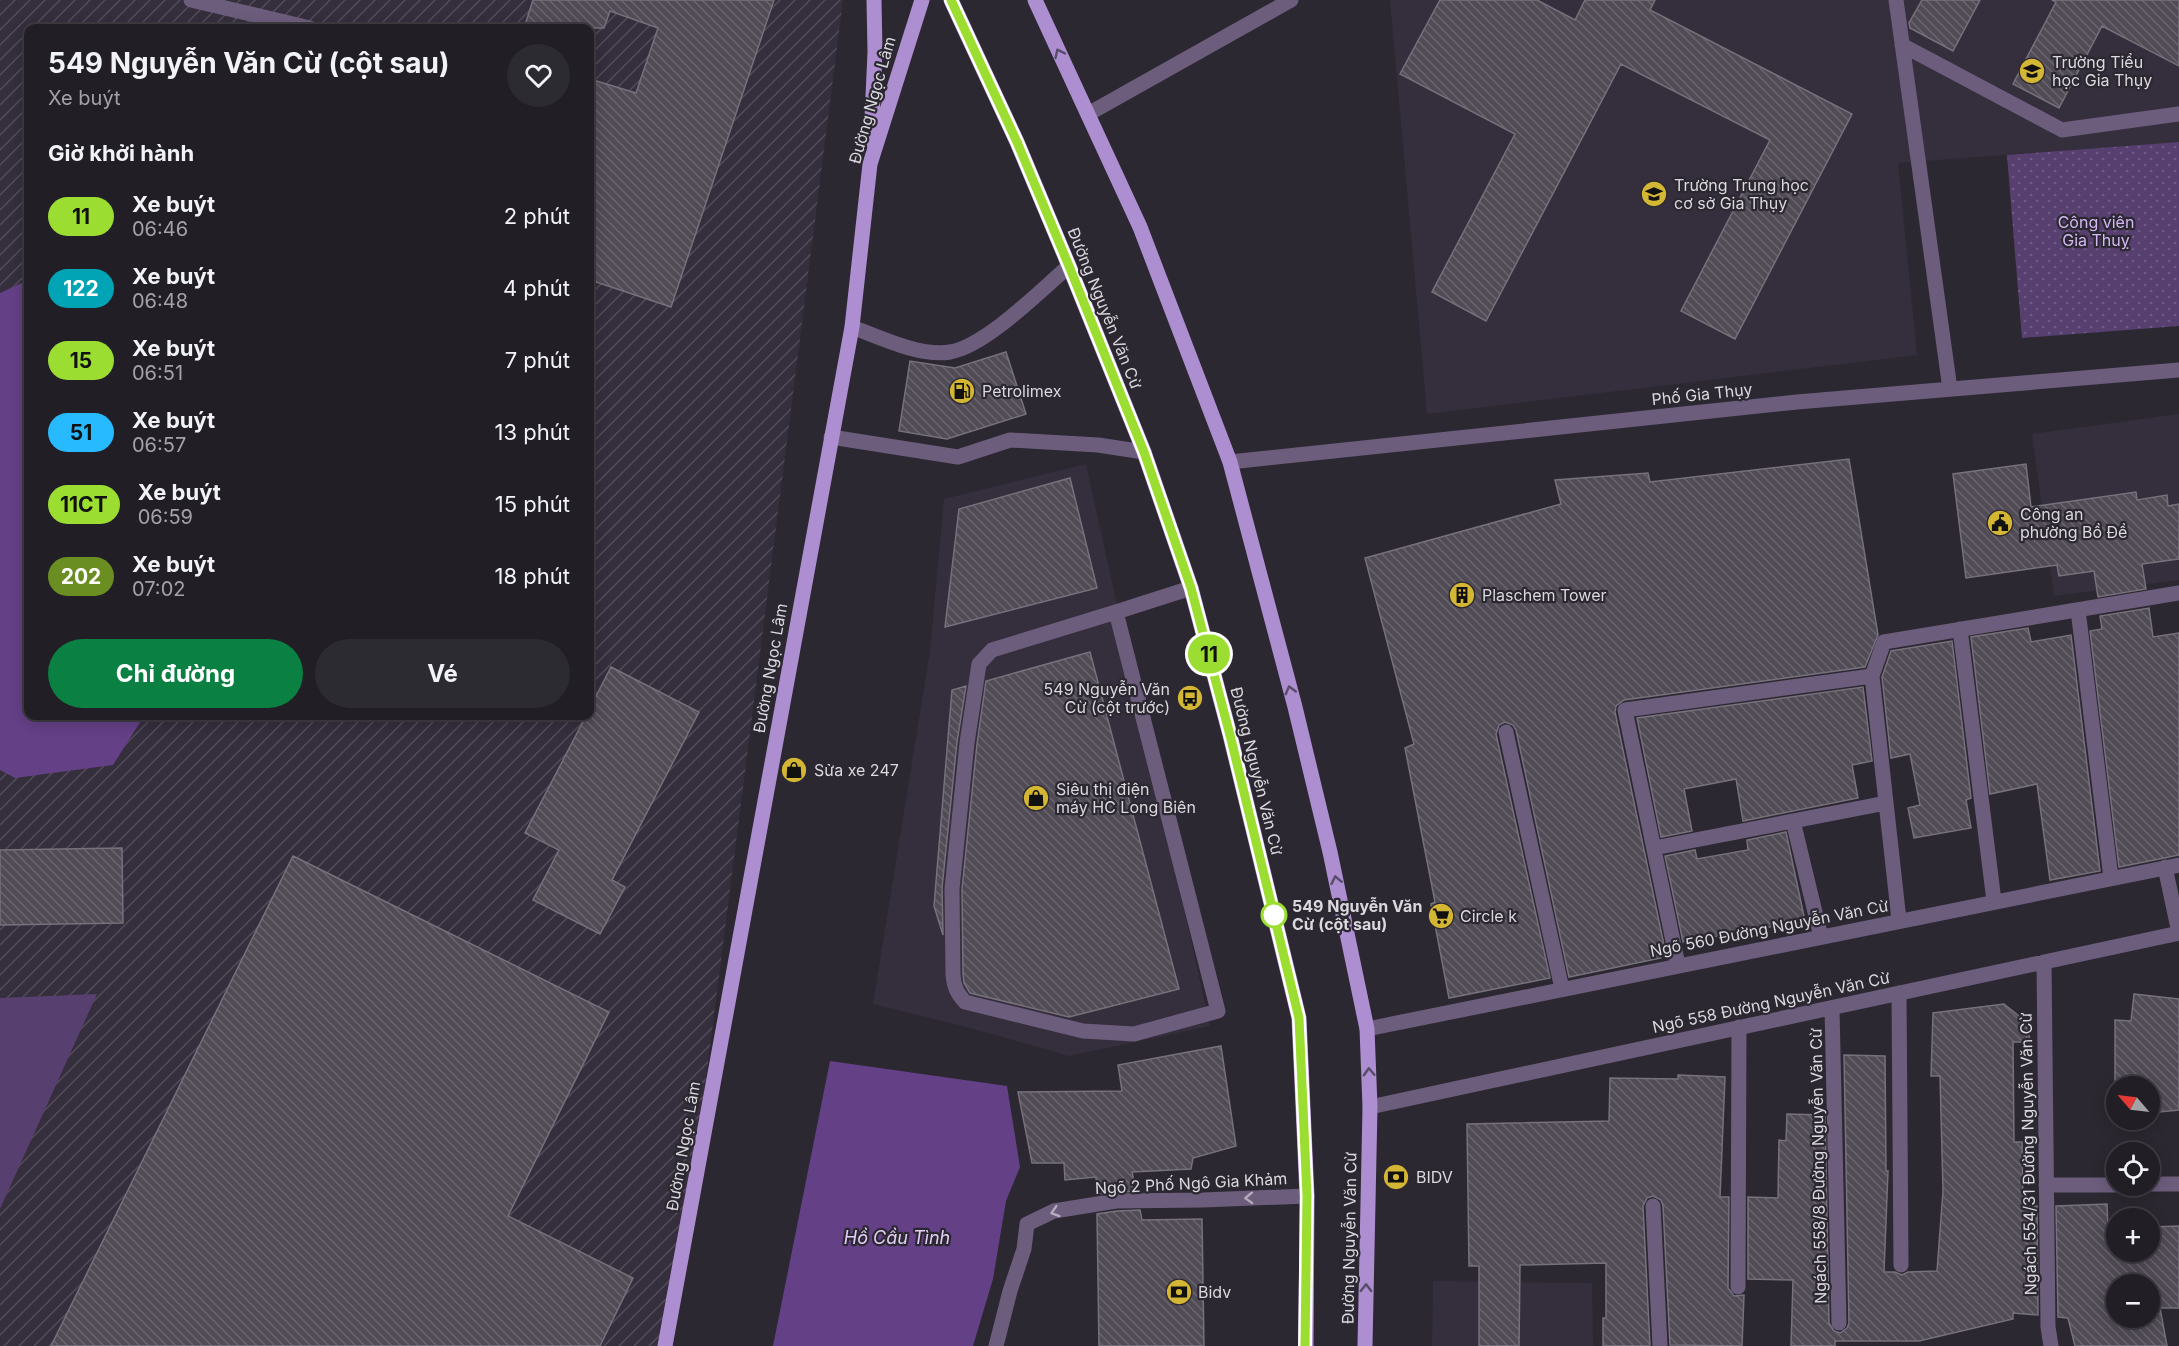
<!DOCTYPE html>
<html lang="vi">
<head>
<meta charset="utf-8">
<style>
	body { margin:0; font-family:Inter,sans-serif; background:#2d2b32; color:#f1f3f6; height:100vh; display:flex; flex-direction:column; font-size:22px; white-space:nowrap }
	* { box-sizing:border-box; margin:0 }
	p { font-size:20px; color:#a2a2a7 }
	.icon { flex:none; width:33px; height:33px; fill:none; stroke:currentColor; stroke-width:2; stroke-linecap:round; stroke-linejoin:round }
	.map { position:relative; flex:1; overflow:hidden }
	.sheet { position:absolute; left:24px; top:24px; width:570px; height:696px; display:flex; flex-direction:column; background:#211e25; border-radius:12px; box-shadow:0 3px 15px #0003,0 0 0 2px #3e3c42 }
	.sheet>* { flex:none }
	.badge { padding:0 12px; border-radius:20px; font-size:21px; line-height:39px }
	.needle { width:39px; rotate:298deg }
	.controls { position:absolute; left:2106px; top:1076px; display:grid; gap:12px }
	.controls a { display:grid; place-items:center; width:54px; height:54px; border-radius:50%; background:#211e25; box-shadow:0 3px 15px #0003,0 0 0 2px #3e3c42; font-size:30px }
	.map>.badge { position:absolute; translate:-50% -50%; box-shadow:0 0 0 3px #fff }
	h2 { padding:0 24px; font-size:22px; line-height:54px }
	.round { display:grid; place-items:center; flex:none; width:63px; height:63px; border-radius:32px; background:#2d2b32 }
	.head { display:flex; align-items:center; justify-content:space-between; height:102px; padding:0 24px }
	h1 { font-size:28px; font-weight:700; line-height:45px }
	.button { display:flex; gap:12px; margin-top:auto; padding:12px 24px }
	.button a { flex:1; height:69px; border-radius:36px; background:#0b8043; color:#fff; font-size:24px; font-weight:700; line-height:69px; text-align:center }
	.button a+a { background:#2d2b32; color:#f1f3f6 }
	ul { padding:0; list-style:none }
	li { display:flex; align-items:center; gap:18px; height:72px; padding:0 24px }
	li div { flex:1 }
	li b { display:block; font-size:22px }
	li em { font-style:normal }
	li .badge { min-width:66px; font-weight:700; text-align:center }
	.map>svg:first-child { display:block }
</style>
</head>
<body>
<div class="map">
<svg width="2179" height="1346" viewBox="0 0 2179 1346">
	<defs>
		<pattern id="industrial-furrows" width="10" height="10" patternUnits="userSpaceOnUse" patternTransform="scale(1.5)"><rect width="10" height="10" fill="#352e3d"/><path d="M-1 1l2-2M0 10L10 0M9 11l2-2" fill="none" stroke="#524c59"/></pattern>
		<pattern id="park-dots" width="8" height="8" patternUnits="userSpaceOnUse" patternTransform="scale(1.5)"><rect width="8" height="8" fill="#574070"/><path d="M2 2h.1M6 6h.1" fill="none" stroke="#6f5b84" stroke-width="1.8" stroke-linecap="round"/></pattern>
		<pattern id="building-back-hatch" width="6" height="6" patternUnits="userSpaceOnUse" patternTransform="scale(1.5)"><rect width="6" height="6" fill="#504b55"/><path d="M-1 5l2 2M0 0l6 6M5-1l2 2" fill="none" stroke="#69646d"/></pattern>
	</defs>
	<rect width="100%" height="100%" fill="#2c2831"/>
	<path fill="#352e3d" d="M1390,0H2179V142L1898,163L1917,355L1427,414Z
		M2179,414V580L2054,596L2032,434Z
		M1086,464L1210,1026L1069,1056L974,1029L873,1004L930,651L944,499Z
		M1433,1281L1592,1283L1593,1346H1432Z"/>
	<path fill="url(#industrial-furrows)" fill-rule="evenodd" d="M0,0H843L672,1346H0ZM28,28H590V716H28Z"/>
	<path fill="#574070" d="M97,994L0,1209V998Z"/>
	<path fill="url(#park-dots)" d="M2179,142V326L2022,338L2007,155Z"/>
	<path fill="#644087" d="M28,280V716H144L113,765L15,778L0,770V293Z
		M830,1061L1007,1086L1020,1167L1006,1201L993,1279L973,1346H773Z"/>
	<path fill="url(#building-back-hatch)" stroke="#76717c" stroke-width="1.5" fill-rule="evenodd" d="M533,0H774L671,307L590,280V79L636,93L658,28L610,11L604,28H524Z
		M1440,0H1537L1575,20L1585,0H1655L1650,10L1852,114L1735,339L1681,311L1770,140L1621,64L1486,321L1432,292L1515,134L1400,74Z
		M1922,0H1980L1953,51L1910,28L1909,23Z
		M2052,0H2179V66L2102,26L2059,108L2013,84L2056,2Z
		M1006,352L1026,414L947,439L899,431L910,361L955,368Z
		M1849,459L1878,635L1865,667L1624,700L1616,706L1615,712L1664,945L1659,946L1661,958L1569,977L1516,730L1513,725L1505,722L1499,725L1496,734L1550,978L1449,998L1431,904L1435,902L1405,748L1414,744L1365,558L1561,504L1555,480L1648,473L1650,482Z
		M2026,464L2031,507L2136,492L2137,500L2167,495L2168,506L2179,504V559L2142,564L2146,589L2098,597L2094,571L2059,576L2057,565L1966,578L1953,474Z
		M1070,478L1097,588L945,627L959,509Z
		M2149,608L2153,637L2179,633V855L2119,867L2090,631L2102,629L2100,616Z
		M2028,628L2031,642L2071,635L2100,871L2050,880L2037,784L1990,794L1971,637Z
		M1952,641L1971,798L1966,800L1971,828L1914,838L1908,808L1920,805L1910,754L1891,758L1882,677L1891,651Z
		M1090,652L1179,989L1069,1017L970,993L964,983L963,974L962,889L977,744L986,681Z
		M611,667L699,712L612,880L625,887L600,934L533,900L559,850L525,833L586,716H590V708Z
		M966,686L957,742L942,888L943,935L934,906L952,690Z
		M1863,687L1872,761L1852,765L1858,798L1743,821L1736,779L1684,789L1692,831L1661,837L1637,718Z
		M1786,832L1805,921L1683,942L1665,856L1695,850L1697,859L1748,850L1747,840Z
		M122,848L123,923L0,925V850Z
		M293,856L609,1012L508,1216L633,1278L600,1346H51Z
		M2134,994L2179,999V1110L2150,1113V1086H2116V1094H2115V1020L2131,1021Z
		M2004,1004L2024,1020L2031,1042H2013L2014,1142H2022L2023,1207L2037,1206L2038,1315L2013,1313V1319L1919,1341H1835V1346H1791L1793,1280L1748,1279V1197L1778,1198L1779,1140L1786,1141L1787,1114L1825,1115L1829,1323L1834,1331L1840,1333L1847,1328L1849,1323L1844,1055L1885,1056L1886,1171H1888L1884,1272H1895L1902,1275L1908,1272L1937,1271L1943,1191L1940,1076H1931L1933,1013Z
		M1221,1046L1236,1146L1193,1158L1191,1169L1132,1172L1136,1191L1097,1194L1096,1177L1065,1180L1064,1163H1032L1018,1092L1122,1091L1118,1065Z
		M1678,1075L1725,1077L1720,1197H1729L1728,1288L1734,1296L1744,1295L1742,1346L1670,1345L1663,1206L1661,1200L1653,1196L1647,1198L1643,1206L1650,1346H1603V1318H1606V1263L1520,1265L1519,1346H1479V1266H1469L1467,1124L1609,1121L1610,1078L1678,1079Z
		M2107,1204L2108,1228H2116V1251H2150V1227L2179,1226V1308H2160L2167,1346H2075L2068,1318L2058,1317L2056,1206ZM2116,1284H2150V1317H2116Z
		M1140,1210L1142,1220L1202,1219L1204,1346H1099L1097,1214L1117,1211Z"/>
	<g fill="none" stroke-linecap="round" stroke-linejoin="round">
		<path stroke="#6c5d7d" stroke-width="15" d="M191,0L310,28
			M1896,0L1950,389
			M1902,45L2062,130L2179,114
			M1088,114L1291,0
			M852,327C879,337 920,357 950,352C986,346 1041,290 1069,266
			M831,437L958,457L1010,440L1098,445L1144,452
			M1230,462L1797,402L2179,370
			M2078,610L2111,878
			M1116,612L1218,1011L1134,1034L1083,1031L965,1002C957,993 954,987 953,975L952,889L967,743L979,664L992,650L1116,612L1191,588
			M1960,629L1994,901
			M1872,676L1899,920
			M1506,732L1562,989
			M1793,821L1821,937
			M1654,848L1886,803
			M2165,867L2179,933
			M2044,962L2048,1327L2051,1346
			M1678,965L1625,710L1872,676L1884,642L2179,593
			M1899,993L1901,1265
			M1832,1008L1839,1323
			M1367,1029L2179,865
			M1370,1107L2179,933
			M2150,1184H2179
			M2046,1185H2116
			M1653,1206L1660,1346
			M1738,1287L1739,1027
			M996,1346L1010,1291L1024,1249L1027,1224L1054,1211L1116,1201L1203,1200L1307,1196"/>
		<path stroke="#ad8ed0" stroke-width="15" d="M951,0L1017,142L1069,266L1144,452L1191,588L1230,735L1299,1018L1307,1196L1306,1346
			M1035,0L1140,227L1230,462L1295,707L1330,852L1367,1029L1370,1107L1365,1346
			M871,141L875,52L874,0
			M665,1346L852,327L870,164L922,0"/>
	</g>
	<defs><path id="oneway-chevron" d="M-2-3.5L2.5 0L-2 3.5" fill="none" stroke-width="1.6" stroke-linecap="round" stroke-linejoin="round" transform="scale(1.5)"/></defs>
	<g stroke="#594c69">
		<use href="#oneway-chevron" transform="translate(1059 53) rotate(-115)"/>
		<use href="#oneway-chevron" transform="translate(1290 690) rotate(-105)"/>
		<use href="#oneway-chevron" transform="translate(1336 880) rotate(-102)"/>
		<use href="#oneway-chevron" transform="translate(1369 1072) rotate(-92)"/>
		<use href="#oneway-chevron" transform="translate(1366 1288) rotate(-89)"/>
	</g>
	<g stroke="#b4adbc">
		<use href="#oneway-chevron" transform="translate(1249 1198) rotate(178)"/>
		<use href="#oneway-chevron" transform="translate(1055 1212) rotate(163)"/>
	</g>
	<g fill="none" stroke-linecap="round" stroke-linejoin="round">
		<g stroke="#fff" stroke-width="14">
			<path id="line" d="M951,0L1017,142L1069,266L1144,452L1191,588L1230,735L1299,1018L1307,1196L1305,1346"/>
		</g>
		<use href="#line" stroke="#9cdd31" stroke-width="9"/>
	</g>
	<defs>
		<g id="school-disc" transform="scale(1.35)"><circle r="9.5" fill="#d4b635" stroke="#2c2831"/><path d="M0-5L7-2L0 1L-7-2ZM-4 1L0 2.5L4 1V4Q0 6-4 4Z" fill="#111"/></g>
		<g id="fuel-disc" transform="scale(1.35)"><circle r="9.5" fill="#d4b635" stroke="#2c2831"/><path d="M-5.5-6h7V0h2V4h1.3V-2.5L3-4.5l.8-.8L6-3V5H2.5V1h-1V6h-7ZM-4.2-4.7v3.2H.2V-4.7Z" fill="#111"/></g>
		<g id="civic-disc" transform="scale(1.35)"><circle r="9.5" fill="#d4b635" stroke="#2c2831"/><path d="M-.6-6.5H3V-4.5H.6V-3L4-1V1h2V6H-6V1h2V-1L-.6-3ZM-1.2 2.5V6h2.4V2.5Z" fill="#111"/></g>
		<g id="building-disc" transform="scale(1.35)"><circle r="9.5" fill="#d4b635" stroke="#2c2831"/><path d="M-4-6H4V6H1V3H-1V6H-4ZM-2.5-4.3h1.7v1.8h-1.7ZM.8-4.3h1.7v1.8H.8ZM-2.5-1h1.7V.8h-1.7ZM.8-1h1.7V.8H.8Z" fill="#111"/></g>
		<g id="bus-disc" transform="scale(1.35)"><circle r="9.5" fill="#d4b635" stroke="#2c2831"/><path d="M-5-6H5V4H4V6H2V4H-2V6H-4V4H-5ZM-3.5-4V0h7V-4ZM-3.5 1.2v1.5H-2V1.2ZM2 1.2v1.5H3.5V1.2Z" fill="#111"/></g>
		<g id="shop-disc" transform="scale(1.35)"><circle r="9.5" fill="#d4b635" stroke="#2c2831"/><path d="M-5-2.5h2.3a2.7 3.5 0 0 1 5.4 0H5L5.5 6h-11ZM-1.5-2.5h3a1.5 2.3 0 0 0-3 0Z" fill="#111"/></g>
		<g id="supermarket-disc" transform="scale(1.35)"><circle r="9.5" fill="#d4b635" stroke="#2c2831"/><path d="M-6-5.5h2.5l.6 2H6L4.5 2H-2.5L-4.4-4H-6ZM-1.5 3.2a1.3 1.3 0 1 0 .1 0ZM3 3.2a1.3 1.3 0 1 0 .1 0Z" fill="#111"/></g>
		<g id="bank-disc" transform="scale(1.35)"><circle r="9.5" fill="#d4b635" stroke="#2c2831"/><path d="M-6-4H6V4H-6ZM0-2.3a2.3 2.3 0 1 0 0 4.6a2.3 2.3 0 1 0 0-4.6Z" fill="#111"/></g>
	</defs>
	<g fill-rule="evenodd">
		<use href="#school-disc" x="2032" y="71"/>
		<use href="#school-disc" x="1654" y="194"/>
		<use href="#fuel-disc" x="962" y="391"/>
		<use href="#civic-disc" x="2000" y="523"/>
		<use href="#building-disc" x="1462" y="595"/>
		<use href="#bus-disc" x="1190" y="698"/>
		<use href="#shop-disc" x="794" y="770"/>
		<use href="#shop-disc" x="1036" y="798"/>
		<use href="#supermarket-disc" x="1441" y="916"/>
		<use href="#bank-disc" x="1396" y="1177"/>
		<use href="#bank-disc" x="1179" y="1292"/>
	</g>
	<circle fill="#fff" stroke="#9cdd31" stroke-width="3" cx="1274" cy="915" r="12"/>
	<g text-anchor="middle" stroke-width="4.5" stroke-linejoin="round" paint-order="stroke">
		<g font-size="16" fill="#dbd8de" stroke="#2c2831" text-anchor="start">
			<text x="2052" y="68">Trường Tiểu<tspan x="2052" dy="18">học Gia Thụy</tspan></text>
			<text x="1674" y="191">Trường Trung học<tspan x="1674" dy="18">cơ sở Gia Thụy</tspan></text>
			<text x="982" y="397">Petrolimex</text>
			<text x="2020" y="520">Công an<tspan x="2020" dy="18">phường Bồ Đề</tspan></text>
			<text x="1482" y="601">Plaschem Tower</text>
			<text x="1170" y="695" text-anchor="end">549 Nguyễn Văn<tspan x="1170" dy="18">Cừ (cột trước)</tspan></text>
			<text x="814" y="776">Sửa xe 247</text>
			<text x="1056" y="795">Siêu thị điện<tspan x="1056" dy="18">máy HC Long Biên</tspan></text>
			<text x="1460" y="922">Circle k</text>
			<text x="1416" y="1183">BIDV</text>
			<text x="1198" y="1298">Bidv</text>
		</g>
		<g font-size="16" fill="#dbd8de" stroke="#2c2831">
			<text transform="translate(872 100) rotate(-74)" y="6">Đường Ngọc Lâm</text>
			<text transform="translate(1105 308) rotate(68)" y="6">Đường Nguyễn Văn Cừ</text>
			<text transform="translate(1702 394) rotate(-6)" y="6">Phố Gia Thụy</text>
			<text transform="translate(770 668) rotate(-80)" y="6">Đường Ngọc Lâm</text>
			<text transform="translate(1257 771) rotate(76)" y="6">Đường Nguyễn Văn Cừ</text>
			<text transform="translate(1769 928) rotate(-11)" y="6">Ngõ 560 Đường Nguyễn Văn Cừ</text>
			<text transform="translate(1771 1002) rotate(-12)" y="6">Ngõ 558 Đường Nguyễn Văn Cừ</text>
			<text transform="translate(683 1146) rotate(-80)" y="6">Đường Ngọc Lâm</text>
			<text transform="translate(2028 1154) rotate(-91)" y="6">Ngách 554/31 Đường Nguyễn Văn Cừ</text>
			<text transform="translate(1818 1166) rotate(-91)" y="6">Ngách 558/8 Đường Nguyễn Văn Cừ</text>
			<text transform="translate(1191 1183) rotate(-3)" y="6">Ngõ 2 Phố Ngô Gia Khảm</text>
			<text transform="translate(1349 1238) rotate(-89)" y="6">Đường Nguyễn Văn Cừ</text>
		</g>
		<g font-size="16" fill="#d4b8f5" stroke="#2c2831">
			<text x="2096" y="228">Công viên<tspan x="2096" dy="18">Gia Thuỵ</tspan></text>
		</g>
		<g font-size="16" font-weight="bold" fill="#dbd8de" stroke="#2c2831" text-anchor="start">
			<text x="1292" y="912">549 Nguyễn Văn<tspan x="1292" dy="18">Cừ (cột sau)</tspan></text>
		</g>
		<g font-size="18" font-style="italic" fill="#e1cef7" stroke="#2c2831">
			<text x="897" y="1244">Hồ Cầu Tình</text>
		</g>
	</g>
</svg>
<div class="controls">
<a><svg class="needle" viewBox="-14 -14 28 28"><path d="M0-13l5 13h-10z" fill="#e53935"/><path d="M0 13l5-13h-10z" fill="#a2a2a7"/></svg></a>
<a><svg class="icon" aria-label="locate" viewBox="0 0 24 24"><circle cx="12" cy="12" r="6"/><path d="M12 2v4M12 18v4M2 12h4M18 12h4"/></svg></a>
<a>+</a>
<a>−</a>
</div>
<b class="badge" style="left:1209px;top:654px;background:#9cdd31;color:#111">11</b>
<section class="sheet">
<div class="head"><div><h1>549 Nguyễn Văn Cừ (cột sau)</h1><p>Xe buýt</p></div><a class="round"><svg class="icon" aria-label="heart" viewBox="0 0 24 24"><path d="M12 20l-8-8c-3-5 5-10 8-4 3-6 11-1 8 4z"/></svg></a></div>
<h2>Giờ khởi hành</h2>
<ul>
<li><span class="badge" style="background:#9cdd31;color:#111">11</span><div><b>Xe buýt</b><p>06:46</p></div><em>2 phút</em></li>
<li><span class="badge" style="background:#00a4b4;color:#fff">122</span><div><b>Xe buýt</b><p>06:48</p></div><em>4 phút</em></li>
<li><span class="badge" style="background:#9cdd31;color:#111">15</span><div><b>Xe buýt</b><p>06:51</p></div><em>7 phút</em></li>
<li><span class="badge" style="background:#27baff;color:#111">51</span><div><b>Xe buýt</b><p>06:57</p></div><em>13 phút</em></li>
<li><span class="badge" style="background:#9cdd31;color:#111">11CT</span><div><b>Xe buýt</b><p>06:59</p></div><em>15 phút</em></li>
<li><span class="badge" style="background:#6b8e23;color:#fff">202</span><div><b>Xe buýt</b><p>07:02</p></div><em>18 phút</em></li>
</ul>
<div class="button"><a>Chỉ đường</a><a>Vé</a></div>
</section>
</div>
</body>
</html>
